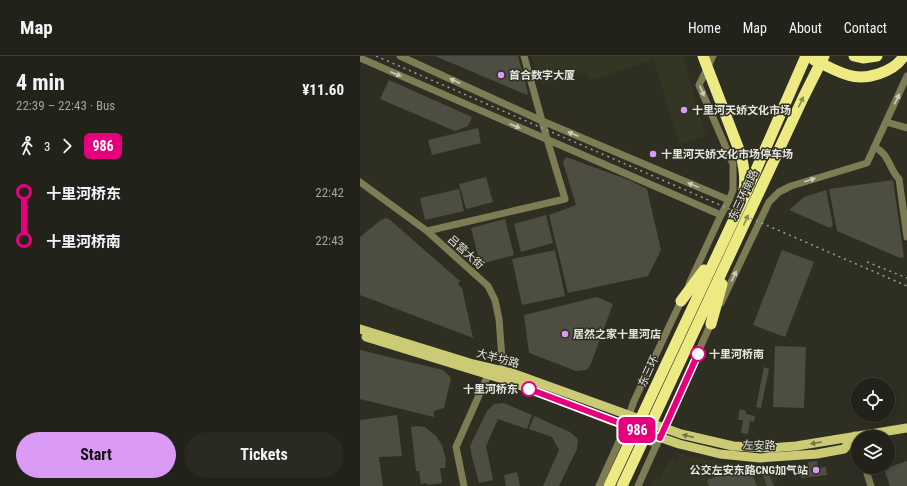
<!DOCTYPE html>
<html lang="en">
<head>
<meta charset="utf-8">
<style>
	body { margin:0; font-family:"Roboto Condensed","Noto Sans SC",sans-serif; background:#2a2a23; color:#f1f3f6; height:100vh; display:flex; flex-direction:column; font-size:15px; white-space:nowrap }
	* { box-sizing:border-box; margin:0 }
	p { font-size:13px; color:#a2a4a2 }
	.icon { flex:none; width:22px; height:22px; fill:none; stroke:currentColor; stroke-width:2; stroke-linecap:round; stroke-linejoin:round }
	.map { position:relative; flex:1; overflow:hidden }
	.details { display:flex; flex-direction:column; background:#22221a; width:360px }
	.details>* { flex:none }
	.badge { padding:0 8px; border-radius:6px; font-size:14px; line-height:26px }
	.fabs { position:absolute; left:491px; top:322px; display:grid; gap:8px }
	.fabs a { display:grid; place-items:center; width:44px; height:44px; border-radius:50%; background:#22221a; box-shadow:0 2px 6px #0003,0 0 0 1px #3f3f39; font-size:20px }
	.map>.badge { position:absolute; translate:-50% -50%; box-shadow:0 0 0 2px #fff }
	.legs { display:flex; align-items:center; gap:6px; height:44px; padding:0 16px; font-size:13px }
	.legs p { margin-inline-start:auto }
	.summary { display:flex; align-items:center; justify-content:space-between; height:68px; padding:0 16px }
	h1 { font-size:22px; font-weight:700; line-height:30px }
	.action { display:flex; gap:8px; margin-top:auto; padding:8px 16px }
	.action a { flex:1; height:46px; border-radius:24px; background:#da9af6; color:#111; font-size:16px; font-weight:700; line-height:46px; text-align:center }
	.action a+a { background:#2a2a23; color:#f1f3f6 }
	ul { padding:0 16px; list-style:none }
	li { display:flex; align-items:center; gap:14px; height:48px; font-size:15px }
	li i { display:grid; place-items:center; width:6px; height:100%; margin:0 5px; background:currentColor }
	li i::after { content:''; width:10px; height:10px; margin:-5px; border:3px solid; border-radius:50%; background:#22221a }
	li p { margin-inline-start:auto }
	li:first-child i { background:linear-gradient(#0000 50%,currentColor 0) }
	li:last-child i { background:linear-gradient(currentColor 50%,#0000 0) }
	header { display:flex; align-items:center; gap:24px; box-sizing:border-box; height:56px; padding:0 20px; background:#22221a; border-bottom:1px solid #3f3f39 }
	header strong { font-size:19px }
	nav { display:flex; gap:22px; margin-inline-start:auto; font-size:14px }
	main { display:flex; flex:1; min-height:0 }
	.map>svg:first-child { display:block }
</style>
</head>
<body>
<header>
<strong>Map</strong>
<nav><a>Home</a><a>Map</a><a>About</a><a>Contact</a></nav>
</header>
<main>
<section class="details">
<div class="summary"><div><h1>4 min</h1><p>22:39 – 22:43 · Bus</p></div><b>¥11.60</b></div>
<div class="legs"><svg class="icon" aria-label="walk" viewBox="0 0 24 24"><circle cx="13" cy="4" r="2"/><path d="M13 8l-2 6 4 7M11 14l-3 7M7 12l3-4h3l4 4"/></svg>3<svg class="icon" aria-label="forward" viewBox="0 0 24 24"><path d="M9 5l7 7-7 7"/></svg><b class="badge" style="background:#e6007e;color:#fff">986</b></div>
<ul>
<li><i style="color:#e6007e"></i><b>十里河桥东</b><p>22:42</p></li>
<li><i style="color:#e6007e"></i><b>十里河桥南</b><p>22:43</p></li>
</ul>
<div class="action"><a>Start</a><a>Tickets</a></div>
</section>
<div class="map">
<svg width="547" height="430" viewBox="0 0 547 430">
	<rect width="100%" height="100%" fill="#2e2e23"/>
	<path fill="#353523" d="M171,0H326L323,1L346,80L319,88L294,4L229,24L226,15L181,29Z
		M319,398L363,407L388,408L391,416L416,409L421,424L412,427L413,430H291L296,420L300,421L310,403L318,406Z"/>
	<path fill="#4d4d41" d="M75,0H158L168,37L167,39Z
		M29,24L112,61L108,70L95,75L20,43Z
		M118,72L121,87L72,99L68,84Z
		M206,101L269,124L287,133L301,194L288,220L208,237L189,159L216,149L203,106Z
		M126,121L133,146L106,153L99,128Z
		M533,124L544,201L540,202L477,175L469,133Z
		M99,133L104,155L65,164L60,142Z
		M466,134L473,169L470,172L429,154L444,141Z
		M186,159L193,187L161,196L154,168Z
		M26,162L30,164L100,225L98,228L102,232L113,282L0,239V181L21,164Z
		M145,163L154,199L120,208L111,172Z
		M195,194L205,240L162,249L152,203Z
		M422,194L454,206L425,281L393,269Z
		M237,241L253,248L230,310L226,314L216,315L169,297L164,259Z
		M415,290L446,291L444,352L413,351Z
		M0,294L83,314L91,322L84,352L74,355V361L0,343Z
		M404,311L409,313L401,352L396,351Z
		M144,347L172,359L167,373L138,363L126,390L133,424L119,427L112,401L110,390L127,355L134,348Z
		M380,353L386,355V358L395,360L394,366L390,365L388,378L381,377L383,364H378Z
		M37,359L42,400L19,401L23,430H0V364Z
		M174,360L210,376L218,383L217,393L199,430H183L199,394L192,381L169,373Z
		M57,370L65,371L76,380L82,389L86,404L85,412H80L82,427L67,429V427L61,428L59,415H56L51,371Z
		M457,405L458,412L466,411L467,419L441,422L440,414L449,413L448,406Z
		M547,405V430H530L524,413Z
		M388,408L397,430H349L347,424Z
		M407,413L414,430H407L401,415Z
		M157,416L160,430H146L144,419Z"/>
	<g fill="none" stroke-linecap="round" stroke-linejoin="round">
		<path stroke="#7d7c55" stroke-width="7" d="M40,0L180,64L369,144
			M0,2L361,159
			M526,66L547,72
			M514,91C529,97 529,113 539,123L547,181
			M0,126L67,175L128,230L135,244L139,263L143,315
			M67,175L205,143L187,83L164,0
			M329,228L361,159L369,144L373,134V108L339,29L353,0
			M361,247L409,146L419,136L431,130L507,107L547,20
			M269,377L297,389
			M495,380L498,390
			M505,411L511,430
			M104,430L96,391L128,319
			M239,430L262,379L274,345L323,241
			M278,430L352,265"/>
		<path stroke="#cdca76" stroke-width="9" d="M0,273L113,308L152,317L321,378L373,390L410,392L436,390L547,372
			M6,281L149,325L253,365L319,388L360,398L400,402L457,398L484,393L495,380"/>
		<path stroke="#ede983" stroke-width="11" d="M343,0L381,99C384,111 386,122 384,134
			M494,0L503,2L517,0
			M454,4C465,9 477,16 488,19C506,25 534,16 544,0
			M321,245L344,214
			M351,268L362,228
			M249,430L382,146L446,0
			M262,430L443,42L464,0"/>
		<path stroke="#9d9e94" stroke-width="1.5" stroke-dasharray="2 4" stroke-linecap="butt" d="M16,0L547,230
			M507,206L547,222"/>
	</g>
	<defs><path id="oneway-solid" d="M-6-.8H1V-3.2L6.5 0L1 3.2V.8H-6Z"/></defs>
	<g fill="#cbccbc">
		<use href="#oneway-solid" transform="translate(36 18) rotate(23)"/>
		<use href="#oneway-solid" transform="translate(95 25) rotate(-155)"/>
		<use href="#oneway-solid" transform="translate(342 35) rotate(67)"/>
		<use href="#oneway-solid" transform="translate(537 43) rotate(-65)"/>
		<use href="#oneway-solid" transform="translate(155 70) rotate(23)"/>
		<use href="#oneway-solid" transform="translate(213 78) rotate(-157)"/>
		<use href="#oneway-solid" transform="translate(450 124) rotate(-17)"/>
		<use href="#oneway-solid" transform="translate(333 129) rotate(-158)"/>
		<use href="#oneway-solid" transform="translate(374 220) rotate(-65)"/>
	</g>
	<g fill="#8e8c53">
		<use href="#oneway-solid" transform="translate(441 46) rotate(-65)"/>
		<use href="#oneway-solid" transform="translate(386 164) rotate(-65)"/>
	</g>
	<g fill="#767448">
		<use href="#oneway-solid" transform="translate(328 380) rotate(-167)"/>
		<use href="#oneway-solid" transform="translate(456 387) rotate(171)"/>
	</g>
	<g fill="none" stroke-linecap="round" stroke-linejoin="round">
		<g stroke="#fff" stroke-width="9">
			<path id="line-1" d="M169,333L254,365L300,382L338,298"/>
		</g>
		<use href="#line-1" stroke="#e6007e" stroke-width="6"/>
	</g>
	<g fill="#da9af6" stroke="#2e2e23" stroke-width="1.5">
		<circle cx="141" cy="19" r="4"/>
		<circle cx="324" cy="54" r="4"/>
		<circle cx="293" cy="98" r="4"/>
		<circle cx="205" cy="278" r="4"/>
		<circle cx="456" cy="414" r="4"/>
	</g>
	<g fill="#fff" stroke="#e6007e" stroke-width="2">
		<circle cx="338" cy="298" r="7"/>
		<circle cx="169" cy="333" r="7"/>
	</g>
	<g text-anchor="middle" stroke-width="3" stroke-linejoin="round" paint-order="stroke">
		<g font-size="11" font-weight="bold" fill="#e5e6de" stroke="#2e2e23" text-anchor="start">
			<text x="149" y="23">首合数字大厦</text>
			<text x="332" y="58">十里河天娇文化市场</text>
			<text x="301" y="102">十里河天娇文化市场停车场</text>
			<text x="213" y="282">居然之家十里河店</text>
			<text x="448" y="418" text-anchor="end">公交左安东路CNG加气站</text>
		</g>
		<g font-size="11" fill="#e5e6de" stroke="#2e2e23">
			<text transform="translate(383 139) rotate(-65)" y="4">东三环南路</text>
			<text transform="translate(106 196) rotate(42)" y="4">吕营大街</text>
			<text transform="translate(138 302) rotate(15)" y="4">大羊坊路</text>
			<text transform="translate(288 315) rotate(-65)" y="4">东三环</text>
			<text transform="translate(399 389) rotate(1)" y="4">左安路</text>
		</g>
		<g font-size="11" font-weight="bold" fill="#e5e6de" stroke="#2e2e23" text-anchor="start">
			<text x="349" y="302">十里河桥南</text>
			<text x="158" y="337" text-anchor="end">十里河桥东</text>
		</g>
	</g>
</svg>
<div class="fabs">
<a><svg class="icon" aria-label="locate" viewBox="0 0 24 24"><circle cx="12" cy="12" r="6"/><path d="M12 2v4M12 18v4M2 12h4M18 12h4"/></svg></a>
<a><svg class="icon" aria-label="layers" viewBox="0 0 24 24"><path d="M12 4l9 5-9 5-9-5zM3 14l9 5 9-5"/></svg></a>
</div>
<b class="badge" style="left:277px;top:374px;background:#e6007e;color:#fff">986</b>
</div>
</main>
</body>
</html>
